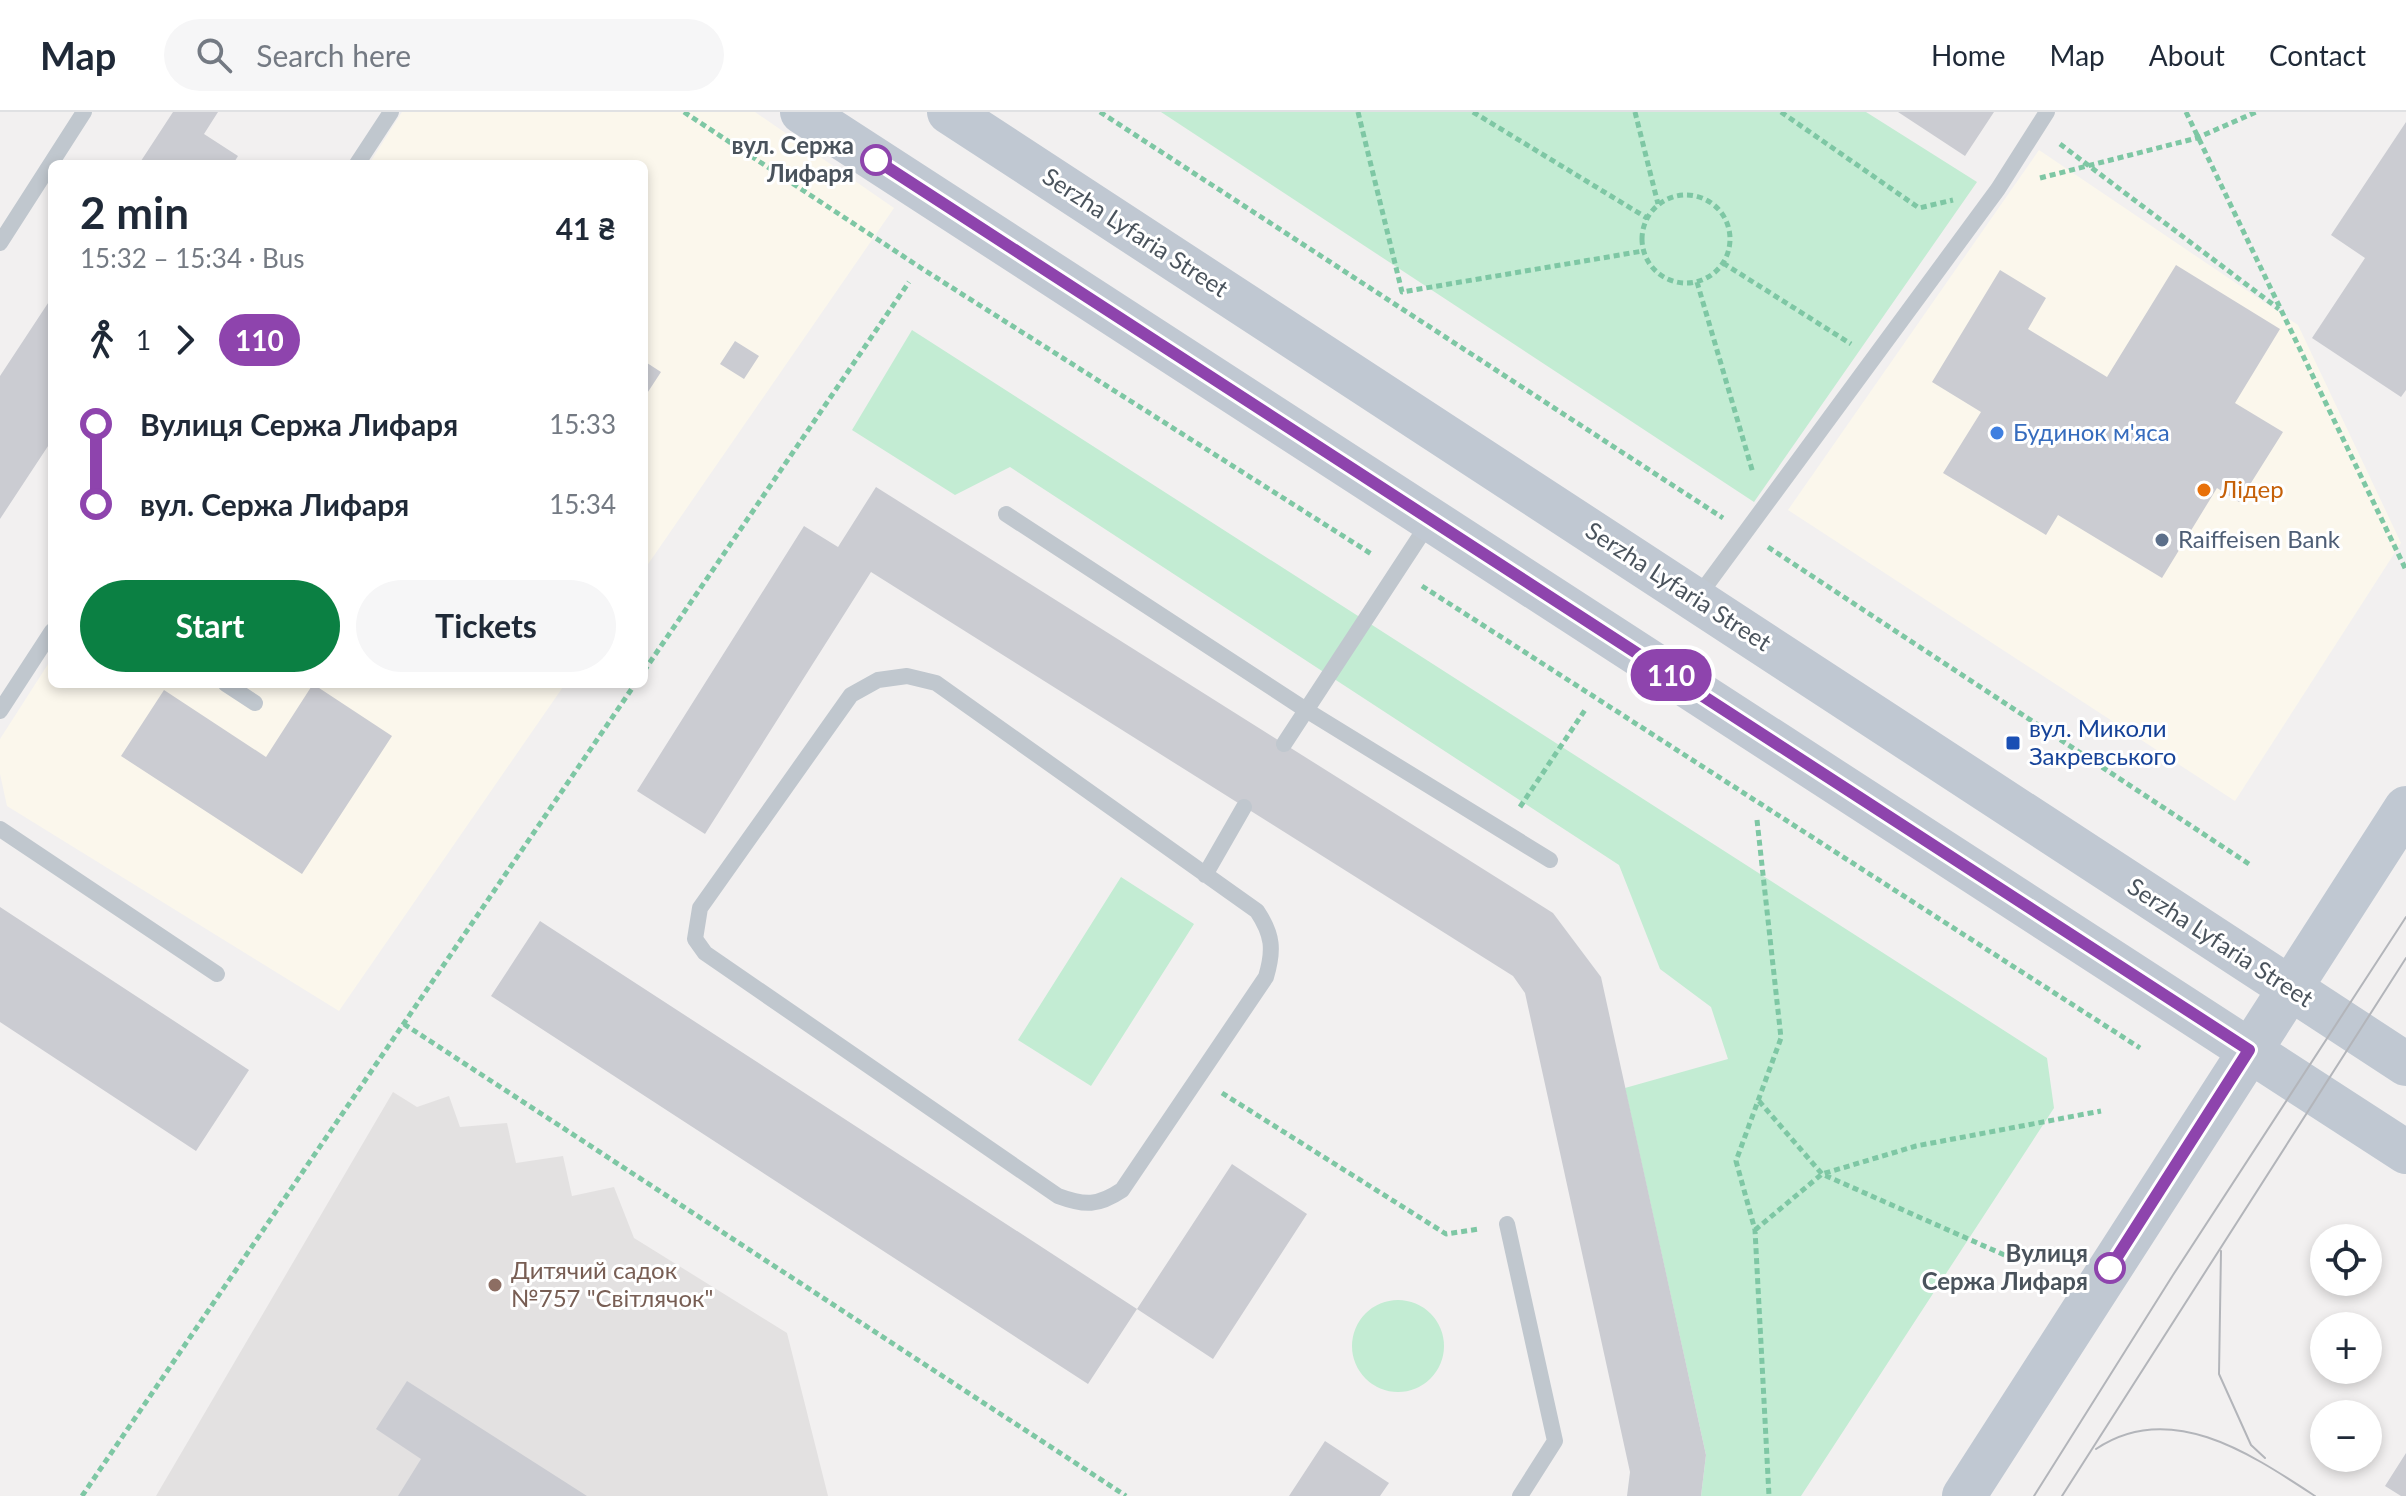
<!DOCTYPE html>
<html lang="en">
<head>
<meta charset="utf-8">
<style>
	body { margin:0; font-family:Lato,sans-serif; background:#f6f6f7; color:#1f2937; height:100vh; display:flex; flex-direction:column; font-size:30px; white-space:nowrap }
	* { box-sizing:border-box; margin:0 }
	p { font-size:26px; color:#747a83 }
	.icon { flex:none; width:44px; height:44px; fill:none; stroke:currentColor; stroke-width:2; stroke-linecap:round; stroke-linejoin:round }
	.map { position:relative; flex:1; overflow:hidden }
	.drawer { position:absolute; left:48px; top:48px; width:600px; height:528px; display:flex; flex-direction:column; background:#fff; border-radius:12px; box-shadow:0 4px 12px #0003 }
	.drawer>* { flex:none }
	.badge { padding:0 16px; border-radius:26px; font-size:28px; line-height:52px }
	.controls { position:absolute; left:2310px; top:1112px; display:grid; gap:16px }
	.controls a { display:grid; place-items:center; width:72px; height:72px; border-radius:50%; background:#fff; box-shadow:0 4px 12px #0003; font-size:40px }
	.map>.badge { position:absolute; translate:-50% -50%; box-shadow:0 0 0 4px #fff }
	.legs { display:flex; align-items:center; gap:12px; height:88px; padding:0 32px; font-size:26px }
	.legs p { margin-inline-start:auto }
	.overview { display:flex; align-items:center; justify-content:space-between; height:136px; padding:0 32px }
	h1 { font-size:44px; font-weight:700; line-height:60px }
	.button { display:flex; gap:16px; margin-top:auto; padding:16px 32px }
	.button a { flex:1; height:92px; border-radius:48px; background:#0b8043; color:#fff; font-size:32px; font-weight:700; line-height:92px; text-align:center }
	.button a+a { background:#f6f6f7; color:#1f2937 }
	ul { padding:0 32px; list-style:none }
	li { display:flex; align-items:center; gap:28px; height:80px; font-size:30px }
	li i { display:grid; place-items:center; width:12px; height:100%; margin:0 10px; background:currentColor }
	li i::after { content:''; width:20px; height:20px; margin:-10px; border:6px solid; border-radius:50%; background:#fff }
	li p { margin-inline-start:auto }
	li:first-child i { background:linear-gradient(#0000 50%,currentColor 0) }
	li:last-child i { background:linear-gradient(currentColor 50%,#0000 0) }
	header { display:flex; align-items:center; gap:48px; box-sizing:border-box; height:112px; padding:0 40px; background:#fff; border-bottom:2px solid #e0e1e3 }
	header strong { font-size:38px }
	nav { display:flex; gap:44px; margin-inline-start:auto; font-size:28px }
	.search { width:560px; height:72px; background:#f6f6f7; display:flex; align-items:center; gap:20px; box-sizing:border-box; padding:0 28px; border-radius:44px; color:#747a83; font-size:30px }
	.map>svg:first-child { display:block }
</style>
</head>
<body>
<header>
<strong>Map</strong>
<div class="search"><svg class="icon" aria-label="search" viewBox="0 0 24 24"><circle cx="10" cy="10" r="6"/><path d="M15 15l6 6"/></svg>Search here</div>
<nav><a>Home</a><a>Map</a><a>About</a><a>Contact</a></nav>
</header>
<div class="map">
<svg width="2406" height="1384" viewBox="0 0 2406 1384">
	<rect width="100%" height="100%" fill="#f2f0f0"/>
	<path fill="#fbf7ec" d="M402,0H755L894,96L644,458V52H369Z
		M2039,38L2298,213L2401,431L2235,689L1788,398Z
		M52,546V572H565L339,899L7,694L0,662V627Z"/>
	<path fill="#e3e1e1" d="M393,980L417,995L449,984L460,1015L507,1011L516,1051L563,1044L572,1084L614,1075L634,1126L787,1221L828,1384H156Z"/>
	<path fill="#c3ecd3" d="M1161,0H1866L1977,70L1754,390Z
		M912,218L2047,946L2054,996L1801,1384H1701L1706,1343L1625,976L1728,947L1711,895L1660,857L1619,753L1010,355L955,383L852,318Z
		M1121,765L1194,812L1091,974L1018,928Z
		M1352 1234a46 46 0 1 1 92 0a46 46 0 1 1-92 0Z"/>
	<path fill="#cbccd2" d="M173,0H218L204,22L238,44L233,52H139Z
		M1898,0H1994L1965,44Z
		M2406,10V278L2401,285L2312,226L2365,146L2331,123Z
		M2176,153L2280,217L2235,291L2283,320L2239,390L2217,376L2162,466L2058,403L2046,423L1943,361L1981,300L1932,270L2000,158L2046,186L2028,217L2107,265Z
		M52,185V328L0,407V264Z
		M735,229L759,244L744,267L720,252Z
		M644,249L661,260L644,286Z
		M876,375L1553,801L1601,865L1706,1343L1701,1384H1627L1630,1360L1525,881L1513,864L871,460L705,722L637,679L804,414L838,435Z
		M313,572L392,624L302,762L121,644L164,578L266,645Z
		M0,795L249,958L196,1039L0,910Z
		M540,809L1137,1197L1088,1272L491,884Z
		M1232,1052L1307,1102L1213,1247L1137,1197Z
		M407,1269L587,1384H398L421,1347L376,1317Z
		M1325,1329L1389,1371L1380,1384H1289Z
		M2406,1341V1384H2401L2385,1374Z"/>
	<g fill="none" stroke-linecap="round" stroke-linejoin="round">
		<path stroke="#7ec7a4" stroke-width="5" stroke-dasharray="6 4" stroke-linecap="butt" d="M684,0L921,156L1373,443
			M1100,0L1723,406
			M1358,0L1402,180L1643,139
			M1473,0L1647,106
			M1635,0L1658,92
			M1781,0L1919,96L1953,88
			M2186,0L2406,458
			M2060,32L2279,197
			M2040,66L2197,26L2256,0
			M1642 127a44 44 0 1 1 88 0a44 44 0 1 1-88 0Z
			M1723,151L1851,232
			M1697,170L1753,361
			M1768,435L2252,754
			M1422,474L2140,936
			M644,559L909,170
			M1520,695L1585,598
			M1757,708L1781,926L1736,1049L1755,1118L1769,1384
			M404,912L1126,1384
			M1222,981L1446,1122L1479,1117
			M1759,989L1822,1062L2009,1145
			M1755,1118L1822,1062L1916,1034L2101,999
			M82,1384L635,572"/>
		<path stroke="#c0c7ce" stroke-width="16" d="M357,52L391,0
			M0,131L84,0
			M1006,402L1306,598L1550,748
			M1697,486L1998,77L2047,0
			M907,564L936,571L1257,799C1273,823 1274,838 1266,865L1122,1078C1098,1094 1085,1094 1058,1084L705,841L695,827L700,796L851,583L878,568Z
			M226,572L255,591
			M0,599L52,519
			M1284,632L1430,409
			M0,717L217,862
			M1205,763L1244,695
			M1507,1112L1555,1329L1520,1384"/>
		<path stroke="#c0c8d2" stroke-width="44" d="M802,0L2406,1040
			M949,0L2406,952
			M1964,1384L2406,696"/>
		<path stroke="#b3b5ba" stroke-width="2" d="M2221,1139L2219,1262L2251,1333L2265,1346
			M2096,1337C2170,1287 2251,1342 2315,1384
			M2034,1384L2173,1163L2406,805
			M2062,1384L2406,846"/>
	</g>
	<g fill="none" stroke-linecap="round" stroke-linejoin="round">
		<g stroke="#fff" stroke-width="18">
			<path id="line-1" d="M876,48L2249,938L2110,1156"/>
		</g>
		<use href="#line-1" stroke="#8e44ad" stroke-width="12"/>
	</g>
	<g fill="#fff" stroke="#8e44ad" stroke-width="4">
		<circle cx="876" cy="48" r="14"/>
		<circle cx="2110" cy="1156" r="14"/>
	</g>
	<circle fill="#3f7fe0" stroke="#fff" stroke-width="3" cx="1997" cy="321" r="8"/>
	<circle fill="#e8710a" stroke="#fff" stroke-width="3" cx="2204" cy="378" r="8"/>
	<circle fill="#5c6f8a" stroke="#fff" stroke-width="3" cx="2162" cy="428" r="8"/>
	<rect fill="#1a4fb4" stroke="#fff" stroke-width="3" x="2005" y="623" width="16" height="16" rx="4"/>
	<circle fill="#8d6e63" stroke="#fff" stroke-width="3" cx="495" cy="1173" r="8"/>
	<g text-anchor="middle" stroke-width="6" stroke-linejoin="round" paint-order="stroke">
		<g font-size="24" font-weight="bold" fill="#4a535c" stroke="#fff" text-anchor="end">
			<text x="854" y="42">вул. Сержа<tspan x="854" dy="28">Лифаря</tspan></text>
			<text x="2088" y="1150">Вулиця<tspan x="2088" dy="28">Сержа Лифаря</tspan></text>
		</g>
		<g font-size="24" fill="#4a535c" stroke="#fff">
			<text transform="translate(1135 121) rotate(33)" y="8">Serzha Lyfaria Street</text>
			<text transform="translate(1678 475) rotate(33)" y="8">Serzha Lyfaria Street</text>
			<text transform="translate(2220 831) rotate(33)" y="8">Serzha Lyfaria Street</text>
		</g>
		<g font-size="24" fill="#366cbe" stroke="#fff" text-anchor="start">
			<text x="2013" y="329">Будинок м'яса</text>
		</g>
		<g font-size="24" fill="#c56008" stroke="#fff" text-anchor="start">
			<text x="2220" y="386">Лідер</text>
		</g>
		<g font-size="24" fill="#4e5e75" stroke="#fff" text-anchor="start">
			<text x="2178" y="436">Raiffeisen Bank</text>
		</g>
		<g font-size="24" fill="#164399" stroke="#fff" text-anchor="start">
			<text x="2029" y="625">вул. Миколи<tspan x="2029" dy="28">Закревського</tspan></text>
		</g>
		<g font-size="24" fill="#785e54" stroke="#fff" text-anchor="start">
			<text x="511" y="1167">Дитячий садок<tspan x="511" dy="28">№757 "Світлячок"</tspan></text>
		</g>
	</g>
</svg>
<div class="controls">
<a><svg class="icon" aria-label="locate" viewBox="0 0 24 24"><circle cx="12" cy="12" r="6"/><path d="M12 2v4M12 18v4M2 12h4M18 12h4"/></svg></a>
<a>+</a>
<a>−</a>
</div>
<b class="badge" style="left:1671px;top:563px;background:#8e44ad;color:#fff">110</b>
<section class="drawer">
<div class="overview"><div><h1>2 min</h1><p>15:32 – 15:34 · Bus</p></div><b>41 ₴</b></div>
<div class="legs"><svg class="icon" aria-label="walk" viewBox="0 0 24 24"><circle cx="13" cy="4" r="2"/><path d="M13 8l-2 6 4 7M11 14l-3 7M7 12l3-4h3l4 4"/></svg>1<svg class="icon" aria-label="forward" viewBox="0 0 24 24"><path d="M9 5l7 7-7 7"/></svg><b class="badge" style="background:#8e44ad;color:#fff">110</b></div>
<ul>
<li><i style="color:#8e44ad"></i><b>Вулиця Сержа Лифаря</b><p>15:33</p></li>
<li><i style="color:#8e44ad"></i><b>вул. Сержа Лифаря</b><p>15:34</p></li>
</ul>
<div class="button"><a>Start</a><a>Tickets</a></div>
</section>
</div>
</body>
</html>
